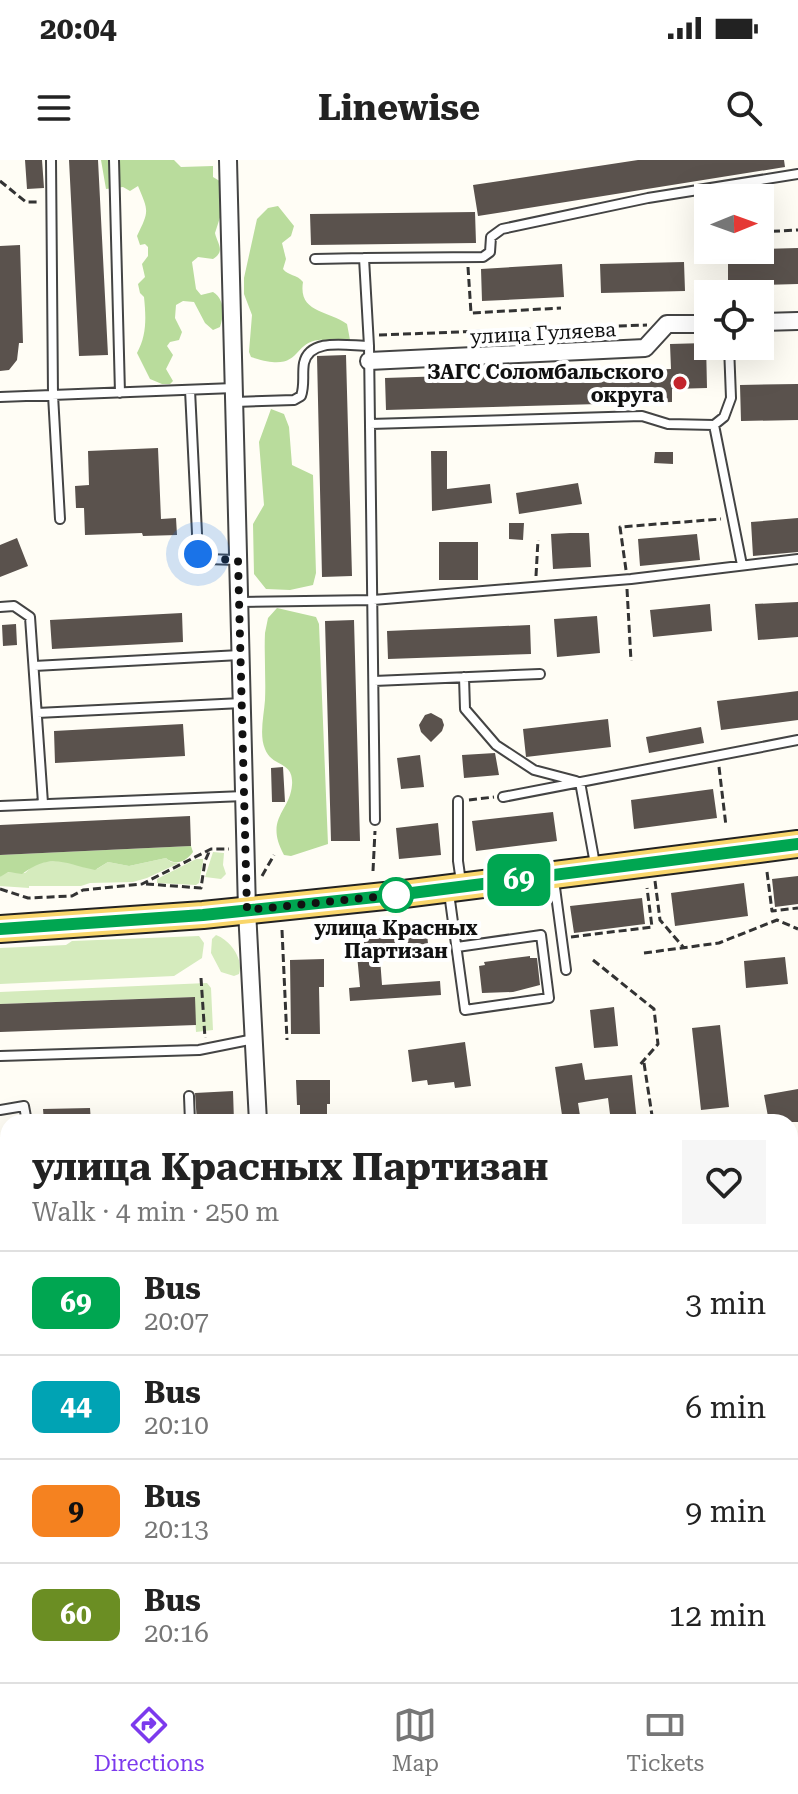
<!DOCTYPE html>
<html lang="en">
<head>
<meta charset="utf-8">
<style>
	body { margin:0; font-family:"Roboto Serif",serif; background:#f6f6f6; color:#222; height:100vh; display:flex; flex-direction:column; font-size:30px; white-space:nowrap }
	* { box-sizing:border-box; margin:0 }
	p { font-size:26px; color:#767676 }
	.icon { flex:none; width:44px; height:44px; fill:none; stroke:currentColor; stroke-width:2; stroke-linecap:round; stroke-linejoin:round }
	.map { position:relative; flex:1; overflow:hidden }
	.panel { position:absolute; left:0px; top:954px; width:798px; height:568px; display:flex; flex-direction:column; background:#fff; border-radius:24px 24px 0 0; box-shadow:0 8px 32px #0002 }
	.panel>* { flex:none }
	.badge { padding:0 16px; border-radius:12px; font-size:28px; line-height:52px }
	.needle { width:52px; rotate:89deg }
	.buttons { position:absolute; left:694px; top:24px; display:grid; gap:16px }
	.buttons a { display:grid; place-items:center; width:80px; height:80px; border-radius:0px; background:#fff; box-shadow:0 8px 32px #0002; font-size:40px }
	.you { position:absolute; width:40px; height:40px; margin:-20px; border:6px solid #fff; border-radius:50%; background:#1a73e8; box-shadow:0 0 0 12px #1a73e833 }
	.map>.badge { position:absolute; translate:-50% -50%; box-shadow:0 0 0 4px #fff }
	.round { display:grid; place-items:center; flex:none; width:84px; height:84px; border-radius:0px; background:#f6f6f6 }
	.overview { display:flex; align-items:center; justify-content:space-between; height:136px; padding:0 32px }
	h1 { font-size:38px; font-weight:700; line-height:60px }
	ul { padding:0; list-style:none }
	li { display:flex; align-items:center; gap:24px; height:104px; padding:0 32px; border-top:2px solid #e0e0e0 }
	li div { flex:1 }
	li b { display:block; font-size:30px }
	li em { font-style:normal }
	li .badge { min-width:88px; font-weight:700; text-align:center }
	.status { display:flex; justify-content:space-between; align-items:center; height:56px; padding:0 40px; background:#fff; direction:ltr }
	.status svg { height:22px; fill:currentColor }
	header { display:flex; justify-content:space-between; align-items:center; height:104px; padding:0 32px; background:#fff; font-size:36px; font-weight:700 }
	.tab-bar { display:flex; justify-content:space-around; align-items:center; height:112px; border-top:2px solid #e0e0e0; background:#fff; font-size:22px; color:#767676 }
	.tab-bar a { display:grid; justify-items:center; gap:4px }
	.tab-bar .selected { color:#7c3aed }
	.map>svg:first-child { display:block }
</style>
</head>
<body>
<div class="status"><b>20:04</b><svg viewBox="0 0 49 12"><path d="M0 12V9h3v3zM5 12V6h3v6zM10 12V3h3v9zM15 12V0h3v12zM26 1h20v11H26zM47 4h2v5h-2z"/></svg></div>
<header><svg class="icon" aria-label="menu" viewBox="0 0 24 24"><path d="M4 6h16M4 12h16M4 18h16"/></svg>Linewise<svg class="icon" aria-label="search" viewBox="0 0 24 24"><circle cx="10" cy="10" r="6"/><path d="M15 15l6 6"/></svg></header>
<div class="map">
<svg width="798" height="1522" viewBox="0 0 798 1522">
	<rect width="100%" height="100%" fill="#fffdf5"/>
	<path fill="#d5ebbd" d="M213,692L224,693L223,705L226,714L221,719L205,717Z
		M166,698L171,702L179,703L147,718L133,722L90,723L81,726H29V728L0,726V717L5,712L25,713L36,703L65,700L97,709L108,702L129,706Z
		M196,699H203V702L199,723L196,725L157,723V719Z
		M216,775C230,780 244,799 239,814L234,816L221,812L211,793L212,779Z
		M199,776L204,783L202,798L174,816L0,824V788L66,785L72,781Z
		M207,823L211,828L213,870L196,872L194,837L0,844V832Z"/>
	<path fill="#b9dc9c" d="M101,0H174L181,7L213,6V17L223,23L224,45L215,73C217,83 226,91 213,99L198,97L192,102L196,129L201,135L213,132C225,139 224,155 220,167L213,170L205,163L194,142L183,141L176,145L175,158L182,172L179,180L170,182L167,186L173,195L166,209L173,221L170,224H162L150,219L137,193C147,175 146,157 144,137L140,133L138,124L145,117L142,104L148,96V87L145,84L140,85L137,76C149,51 149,52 138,26L130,31L123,27L106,29Z
		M278,46L294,66L291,76L282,83L286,99L283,109C288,116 297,114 303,122C298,153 328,150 347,164L350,180L344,185C335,184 327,179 319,180C291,182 303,215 251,197L249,192L252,155L244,134V118L257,59L268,48Z
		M271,249L284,254L289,267L292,305L313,315L316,413L313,425L290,430L266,429L254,414L253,364L264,345L259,282Z
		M277,448L316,457L319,464L328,684L291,696L284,695C264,658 290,652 292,625C294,600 272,608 265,589C259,575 264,555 265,540C266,518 264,495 265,473L268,458Z
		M191,686L193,692C186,702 175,706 166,698L129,706L108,702L95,710C64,704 52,692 22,714L8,712L0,717V695Z
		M798,1100V1232C789,1224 791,1214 793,1203L790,1198V1101Z
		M798,1359V1522H745L757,1515L790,1514V1360Z
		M267,1514H363L366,1522H269Z
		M407,1514H568L539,1519L508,1518L498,1522H408Z"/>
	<path fill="#5a524d" d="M25,0H42L44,28L27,29Z
		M69,0H98L108,195L79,196Z
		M638,0H784L785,7L478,56L473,25Z
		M475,52L476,83L311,85L310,54Z
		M20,85L23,183H19L17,200L9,210L0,211V86Z
		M798,88V124L728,126V90Z
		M684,102L685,131L601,133L600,104Z
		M562,104L564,137L482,141L481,109Z
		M706,183L707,228L672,229V242L386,250L385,218L671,209L670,184Z
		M346,195L352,416L322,417L317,196Z
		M798,224V260L741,261L740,225Z
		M158,288L161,359L176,358L177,375L143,376L142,373L85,375L84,348H76L75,326L89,325L88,291Z
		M431,291H447V329L490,324L492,343L432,351Z
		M655,292H673V304L654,303Z
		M578,323L582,344L519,354L516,333Z
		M798,358V392L753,396L751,362Z
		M509,363H524L523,380L509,379Z
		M570,373H589L591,407L553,409L551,374Z
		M697,374L700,400L640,406L638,379Z
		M17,378L28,406L0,417V385Z
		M439,382H478V420H439Z
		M798,442V477L758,480L755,444Z
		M710,444L712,471L653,477L650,450Z
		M182,453L183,482L52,489L50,460Z
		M597,456L600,493L557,497L554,459Z
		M354,460L360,681H331L325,461Z
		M16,464L17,485L3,486L2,465Z
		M530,465L531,494L388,499L387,471Z
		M798,531V560L721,570L717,541Z
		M431,553L442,559L444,565L442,571L431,582L421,572L419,565L425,555Z
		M608,559L611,587L526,597L523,569Z
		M183,564L185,596L55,603L54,571Z
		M701,567L704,583L649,593L646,577Z
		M495,593L499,615L464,618L462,595Z
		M420,595L424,627L401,629L397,598Z
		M283,607L285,642H272L271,608Z
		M713,629L717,658L634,669L631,640Z
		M553,652L557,681L476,691L472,661Z
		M190,656L191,686L0,695V665Z
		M438,663L441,695L399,699L396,668Z
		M798,716V744L775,747L772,719Z
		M744,723L748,756L675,766L671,733Z
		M642,738L645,764L574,773L570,746Z
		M426,765L429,793L380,798L382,825L440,821L441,835L350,841L349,828L360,827L355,773Z
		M530,796V798H537L540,825L513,832L482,833L479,806L485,805L484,802Z
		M785,797L788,824L746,828L744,801Z
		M324,799V827H319L320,874H291L290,800Z
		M195,837L196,865L0,872V844Z
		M614,847L618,886L594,888L590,850Z
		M720,865L729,947L701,950L692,868Z
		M465,882L471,926L455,928L454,922L428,925L427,920L412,922L408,890Z
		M582,903L585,920L632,915L637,962H611L608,938L578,943L581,962H563L555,907Z
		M296,920H330V944H327V962H300V945H297Z
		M798,929V962H769L764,935Z
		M233,931L234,962H197L195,933Z
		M90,948L91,962H44L43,949Z"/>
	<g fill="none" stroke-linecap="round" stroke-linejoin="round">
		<g stroke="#444" stroke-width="12">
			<path id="service" d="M51,0L53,235L60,359
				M114,0L120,233
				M315,99L364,98
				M190,230L198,394L205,399L238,400
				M0,237L234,228
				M235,242L294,240L301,236C305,225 302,214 304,203C310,177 348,186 369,186
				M370,264L642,256L668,264L714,265L724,257L731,238L729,186
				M714,265L742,405
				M240,442L373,440L631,419L798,399
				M0,447L14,446L30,457L43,643
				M34,506L240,495
				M464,517L465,549L496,585L534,610L576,621
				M374,521L540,514
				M37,553L242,543
				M580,622L595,704
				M503,637L798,580
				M458,641V701L461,722
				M0,646L244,636
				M375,660L369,186L364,98L483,97L490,92L491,77L502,69L648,38L798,14
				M554,720L566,810
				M449,733L465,850L549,838L541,775L457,787
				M0,896L199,890L254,879
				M189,936L190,962
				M0,950L24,946L27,962
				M0,1006L7,1063
				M0,1329H3
				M790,1351L798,1350
				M0,1372H8
				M0,1438L8,1437
				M790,1506H798
				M158,1514V1522
				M220,1514V1522
				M578,1514V1522
				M728,1514V1522
				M94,1522L96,1514
				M675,1522L677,1518L699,1514"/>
		</g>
		<g stroke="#444" stroke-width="20">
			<path id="minor" d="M228,0L247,750L258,962
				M760,162L798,161
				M369,201L645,188L667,164H708
				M790,1079L798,1078
				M0,1287L8,1283"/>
		</g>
		<g stroke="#222" stroke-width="30">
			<path id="primary" d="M0,769L203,755L404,734L798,684"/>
		</g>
		<path stroke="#333" stroke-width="3" stroke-dasharray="8 4" stroke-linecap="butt" d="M0,21L26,42H40
			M760,72L798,70
			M468,107L471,153L561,148
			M379,175L647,165
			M626,410L620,367L721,359
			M536,416L538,380
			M627,429L631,501
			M719,607L726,666
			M469,640L494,637
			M373,711L375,671
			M767,712L772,751L798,748
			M262,716L274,695
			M655,721L660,760L684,788
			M146,724L201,728L205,701L209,692
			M0,729L28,738L72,736L83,730L142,724L211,689H229
			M282,770L287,880
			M571,777L652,767L647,728
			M644,793L719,783L777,760L798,769
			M593,800L654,849L658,884L638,907
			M201,818L205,878
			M644,903L653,962
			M790,1001L798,1000
			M790,1153L798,1144
			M790,1211L798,1183
			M0,1226L8,1225
			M336,1514L337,1522"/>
		<use href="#service" stroke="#fff" stroke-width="8"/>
		<use href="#minor" stroke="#fff" stroke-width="16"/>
		<use href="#primary" stroke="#f9d66b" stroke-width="26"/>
	</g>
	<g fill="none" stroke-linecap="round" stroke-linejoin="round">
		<g stroke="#fff" stroke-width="18">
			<path id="line" d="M0,769L203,755L404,734L798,684"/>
		</g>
		<use href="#line" stroke="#00a651" stroke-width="12"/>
		<path stroke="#111" stroke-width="8" stroke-dasharray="0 14.4" d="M198,394L205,399L238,400L247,750L404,734L396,735"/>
	</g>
	<circle fill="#c4262e" stroke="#fff" stroke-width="3" cx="680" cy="223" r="8"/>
	<circle fill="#fff" stroke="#00a651" stroke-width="4" cx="396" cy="735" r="16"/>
	<g text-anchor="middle" stroke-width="8" stroke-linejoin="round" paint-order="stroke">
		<g font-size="20" fill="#111" stroke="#fff">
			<text transform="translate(543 173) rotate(-3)" y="7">улица Гуляева</text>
		</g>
		<g font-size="20" font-weight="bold" fill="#111" stroke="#fff" text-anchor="end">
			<text x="664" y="219">ЗАГС Соломбальского<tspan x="664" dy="23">округа</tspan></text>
		</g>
		<g font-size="20" font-weight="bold" fill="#111" stroke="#fff">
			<text x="396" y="775">улица Красных<tspan x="396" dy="23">Партизан</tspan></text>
		</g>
	</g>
</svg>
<div class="buttons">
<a><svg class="needle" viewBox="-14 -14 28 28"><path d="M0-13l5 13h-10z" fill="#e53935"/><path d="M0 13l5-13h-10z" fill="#767676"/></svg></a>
<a><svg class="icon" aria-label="locate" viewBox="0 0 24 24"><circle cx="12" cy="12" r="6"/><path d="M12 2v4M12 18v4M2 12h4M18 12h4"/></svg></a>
</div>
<div class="you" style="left:198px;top:394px"></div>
<b class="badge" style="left:519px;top:720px;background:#00a651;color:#fff">69</b>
<section class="panel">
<div class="overview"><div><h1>улица Красных Партизан</h1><p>Walk · 4 min · 250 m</p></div><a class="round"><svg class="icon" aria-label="heart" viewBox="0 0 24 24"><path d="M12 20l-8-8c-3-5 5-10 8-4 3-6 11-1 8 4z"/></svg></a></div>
<ul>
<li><span class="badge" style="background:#00a651;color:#fff">69</span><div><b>Bus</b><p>20:07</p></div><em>3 min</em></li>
<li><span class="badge" style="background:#00a3b4;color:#fff">44</span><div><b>Bus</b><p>20:10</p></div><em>6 min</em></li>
<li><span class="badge" style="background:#f58220;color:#111">9</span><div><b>Bus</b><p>20:13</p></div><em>9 min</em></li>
<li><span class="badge" style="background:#6b8e23;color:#fff">60</span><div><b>Bus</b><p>20:16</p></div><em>12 min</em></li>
</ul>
</section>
</div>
<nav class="tab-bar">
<a class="selected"><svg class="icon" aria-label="directions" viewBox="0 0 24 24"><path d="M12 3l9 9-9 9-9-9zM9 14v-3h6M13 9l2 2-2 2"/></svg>Directions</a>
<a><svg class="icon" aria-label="map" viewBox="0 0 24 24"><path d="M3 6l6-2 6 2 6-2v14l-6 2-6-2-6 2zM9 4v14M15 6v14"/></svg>Map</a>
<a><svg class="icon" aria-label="tickets" viewBox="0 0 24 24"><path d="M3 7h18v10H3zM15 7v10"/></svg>Tickets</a>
</nav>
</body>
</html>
